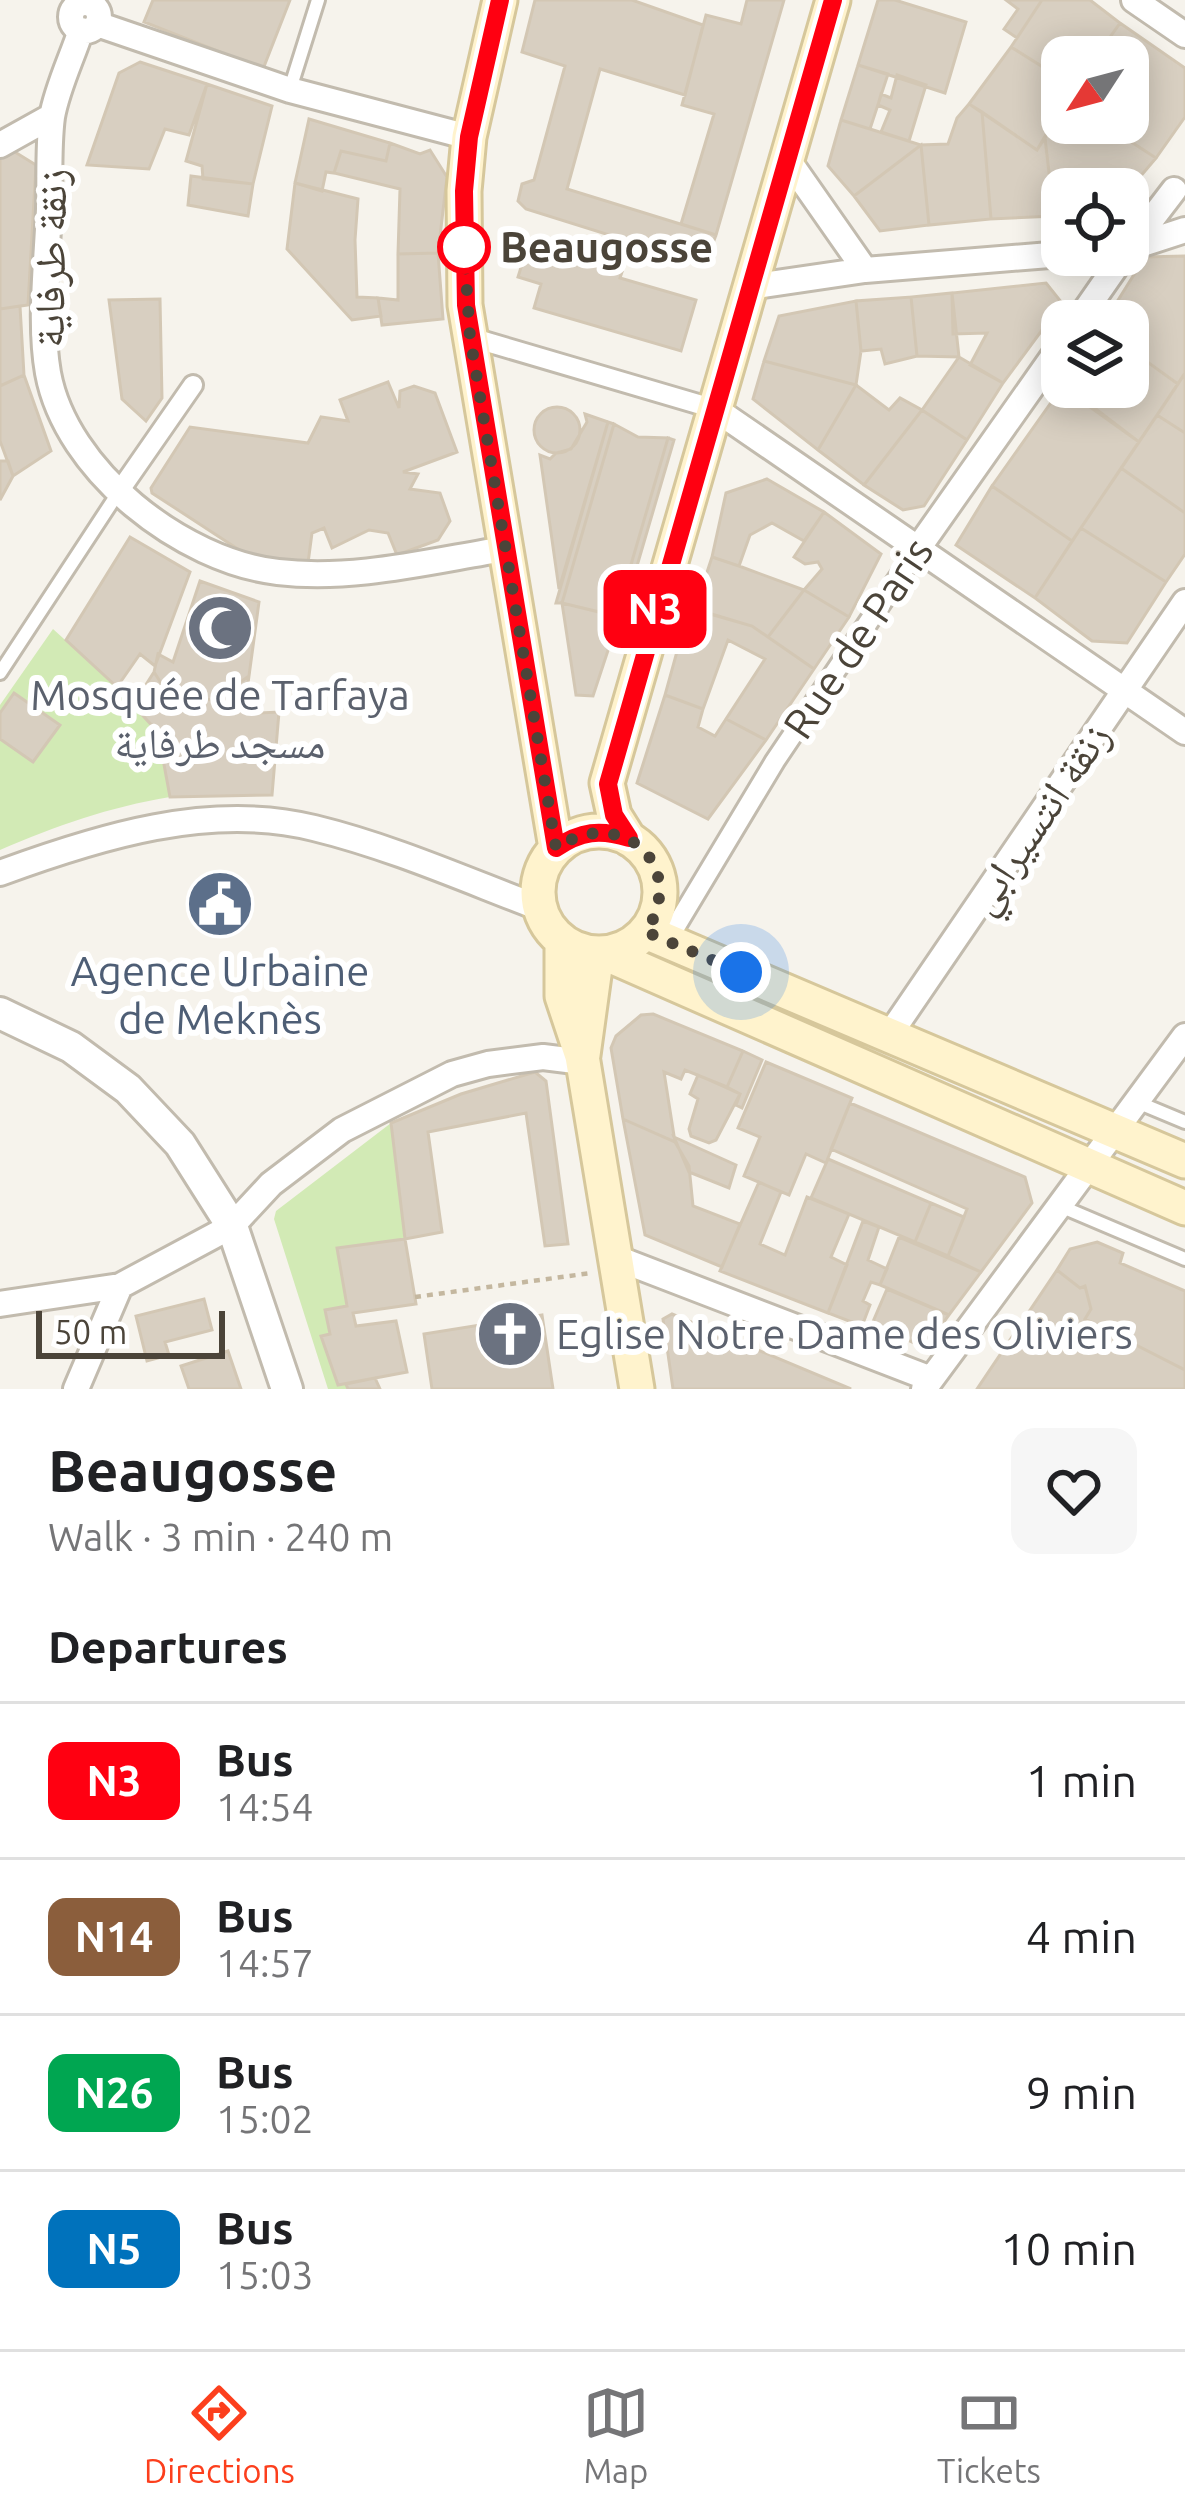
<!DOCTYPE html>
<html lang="en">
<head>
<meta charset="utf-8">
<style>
	body { margin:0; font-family:Ubuntu,"Noto Naskh Arabic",sans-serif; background:#f6f6f6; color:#202124; height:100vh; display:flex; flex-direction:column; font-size:45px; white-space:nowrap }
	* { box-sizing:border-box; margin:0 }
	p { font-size:39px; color:#757577 }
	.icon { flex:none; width:66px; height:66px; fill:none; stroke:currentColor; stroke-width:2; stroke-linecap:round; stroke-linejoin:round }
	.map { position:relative; height:1389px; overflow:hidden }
	.side { display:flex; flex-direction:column; background:#fff; flex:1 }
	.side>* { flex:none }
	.badge { padding:0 24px; border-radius:18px; font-size:42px; line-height:78px }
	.needle { width:78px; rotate:234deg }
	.tools { position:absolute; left:1041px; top:36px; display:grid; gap:24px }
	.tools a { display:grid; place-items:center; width:108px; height:108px; border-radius:24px; background:#fff; box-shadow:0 6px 30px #0003; font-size:60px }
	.scale { position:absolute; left:36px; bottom:30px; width:189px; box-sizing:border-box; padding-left:12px; border:6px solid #4b4439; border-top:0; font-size:33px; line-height:42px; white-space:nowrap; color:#4b4439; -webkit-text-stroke:9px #fff; paint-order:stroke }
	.you { position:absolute; width:60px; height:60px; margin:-30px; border:9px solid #fff; border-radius:50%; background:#1a73e8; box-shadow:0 0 0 18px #1a73e833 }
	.map>.badge { position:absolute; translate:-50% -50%; box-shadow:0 0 0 6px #fff }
	h2 { padding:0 48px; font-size:45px; line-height:108px }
	.round { display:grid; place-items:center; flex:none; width:126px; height:126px; border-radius:24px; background:#f6f6f6 }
	.summary { display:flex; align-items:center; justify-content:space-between; height:204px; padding:0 48px }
	h1 { font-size:57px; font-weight:700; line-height:90px }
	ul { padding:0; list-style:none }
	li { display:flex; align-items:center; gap:36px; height:156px; padding:0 48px; border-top:3px solid #e0e0e0 }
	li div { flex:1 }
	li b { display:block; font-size:45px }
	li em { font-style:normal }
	li .badge { min-width:132px; font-weight:700; text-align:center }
	.tab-bar { display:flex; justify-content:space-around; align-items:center; height:168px; border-top:3px solid #e0e0e0; background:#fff; font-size:33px; color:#757577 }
	.tab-bar a { display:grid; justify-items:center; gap:6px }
	.tab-bar .active { color:#fc3f1d }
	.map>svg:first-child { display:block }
</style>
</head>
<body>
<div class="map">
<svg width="1185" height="1389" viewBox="0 0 1185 1389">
	<rect width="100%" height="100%" fill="#f6f3ec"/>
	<path fill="#d2eab5" d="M53,629L117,687L158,732L170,797C109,807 56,826 0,850V705Z
		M391,1123L405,1239L337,1248L347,1306L325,1311L338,1384H346L348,1389H328L274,1219L276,1211Z"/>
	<path fill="#d8cfc1" stroke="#d3c7b4" stroke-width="3" d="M153,0H290L263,69L144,22Z
		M535,0H632L703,25L685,95L600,69L567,189L716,235L705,265L526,209L518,201L522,184L534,180L565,66L522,52Z
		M747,0H784L716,235L681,224L714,114L682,105L706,15L741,24Z
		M878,0H895L966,22L945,93L858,65Z
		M1006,0H1042L1017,38L1004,29L1018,9Z
		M1042,0H1090L1120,23L1096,57H1062V79L1011,47Z
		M1120,23L1185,68V117L1156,158L1102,123H1128V57H1096Z
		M1011,47L1062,79V107L1037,150L969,104Z
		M140,62L207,84L189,135L165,129L149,169L87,165L119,73Z
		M858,65L888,74L870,129L841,120Z
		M897,75L926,85L909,141L881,132L890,110L878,105L881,94L891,98Z
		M207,84L272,106L253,184L203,179L202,166L186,161Z
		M969,104L982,112L991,219L929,225L921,145L948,144L957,118Z
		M1062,107V123H1102L1156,158L1128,191L1062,189V214L1054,216L1045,138Z
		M982,112L1037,150L1045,138L1054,216L991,219Z
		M309,119L390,143L386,161L341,151L334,173L326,172L322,191L295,183Z
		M841,120L870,129L921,145L854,196L828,166Z
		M390,143L420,154L430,150L447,177L438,253L398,254L400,189L334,173L341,151L386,161Z
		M921,145L929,225L880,231L854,196Z
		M10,149L36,165L28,305L0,309V150Z
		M191,176L253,184L248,216L188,205Z
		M295,183L358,199L355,240L357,297L378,298L381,316L352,320L287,249Z
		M528,245L622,272L620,278L696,300L681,351L534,308L541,284L518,277Z
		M438,253L443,319L382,325L378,298L398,300V254Z
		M1185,256V373L1178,384L1128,348V321H1105L1145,257Z
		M1046,283L1062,303L1003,383L970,365L987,333L953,334L952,293Z
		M952,293L959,357L917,356L911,297Z
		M911,297L917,356L885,364L881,349L861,351L856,301Z
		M160,299L162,398L146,421L122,399L109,300Z
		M856,301L861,351L856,385L764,361L779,316Z
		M20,306L24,375L0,386V309Z
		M1128,348L1178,384L1139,442L1067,387H1128Z
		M959,357L1003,383L967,440L922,410Z
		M764,361L856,385L818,450L753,399Z
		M1185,373V433L1157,415Z
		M24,375L51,451L13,476L0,441V386Z
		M388,382L399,408L400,391L414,386L435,393L457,452L403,472L418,474L410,489L440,493L450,521L438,540L397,555L388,533L369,530L332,548L324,528L312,533L308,563L247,555L152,493L151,488L190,427L308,443L321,417L348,421L340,400Z
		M856,385L889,410L900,398L922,410L864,485L818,450Z
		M1062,387L1139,442L1072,541L992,486Z
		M534 430a23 23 0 1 1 46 0a23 23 0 1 1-46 0Z
		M922,410L967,440L924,506L903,510L864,485Z
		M585,414L608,422L559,589L540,455L550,459L556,453L571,449L587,422Z
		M1157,415L1185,433V513L1121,468Z
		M608,422L614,424L562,603H556Z
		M614,424L638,437L668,438L616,616L562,603Z
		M668,438L674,440L622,617L616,616Z
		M0,461H8L13,476L0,500Z
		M1121,468L1185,513V554L1166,582L1081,528Z
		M767,479L824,512L804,541L772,523L750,535L739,566L712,557L726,493Z
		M992,486L1072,541L1035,598L956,545Z
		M824,512L881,554L849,617L804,590L822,569L818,562L805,564L794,557Z
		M1081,528L1166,582L1127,643L1092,641L1035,598Z
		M130,537L190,572L155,666L140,654L117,687L66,640Z
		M712,557L739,566L804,590L768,637L752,626L695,609Z
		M200,581L259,602L249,676L215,700L170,697L154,672L158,654L173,662Z
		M804,590L849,617L814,669L768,637Z
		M562,603L619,617L593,696L576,695Z
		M689,608L752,626L814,669L766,740L726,719L765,659L728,640L703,709L665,695Z
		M154,672L170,697L215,700L249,676L245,704L259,713L279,712L272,795L170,797L158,732L133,705Z
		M14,693L60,725L33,762L0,739V713Z
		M665,695L703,709L698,727L715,736L726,719L766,740L708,819L637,783Z
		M653,1014L743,1051L727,1087L685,1070L681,1079L664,1072L675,1142L623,1119L611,1048L616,1036L641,1015Z
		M743,1051L762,1060L742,1108L736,1105L740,1094L727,1087Z
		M766,1062L852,1098L826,1163L806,1154L789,1195L744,1176L760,1137L738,1128Z
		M535,1072L546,1081L568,1244L545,1246L526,1113L428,1132L442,1232L405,1239L391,1123L461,1094Z
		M698,1075L740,1094L716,1140L709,1143L691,1136L689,1129L698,1099L690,1094Z
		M850,1103L1025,1177L1032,1203L981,1272L948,1256L967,1209L831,1149Z
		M623,1119L675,1142L689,1166L693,1206L740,1224L722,1267L645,1235Z
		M674,1137L736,1165L729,1188L689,1172Z
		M828,1159L931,1203L915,1242L811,1198Z
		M759,1182L781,1192L760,1244L785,1255L807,1197L849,1214L831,1257L847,1265L828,1313L720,1271Z
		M931,1203L964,1217L948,1256L915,1242Z
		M863,1221L879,1227L868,1260L887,1269L880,1285L871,1282L863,1301L870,1305L862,1326L828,1313Z
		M899,1237L981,1272L949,1315L880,1285Z
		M405,1239L416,1304L353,1313L356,1326L396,1321L407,1372L338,1385L321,1336L330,1334L325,1310L347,1306L337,1248Z
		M1097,1242L1123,1253L1120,1263L1185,1291V1370L1085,1319L1091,1309L1085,1286L1080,1288L1057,1270L1070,1249Z
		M1057,1270L1080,1288L1085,1286L1091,1309L1085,1319L1185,1370V1389H977Z
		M887,1289L949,1315L925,1348L872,1324Z
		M204,1299L212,1330L165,1342L169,1355L147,1361L136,1316Z
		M672,1314L851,1389H673L663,1319Z
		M542,1315L553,1389H432L424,1334Z
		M228,1351L241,1389H189L181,1366Z
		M375,1378L380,1389H348L346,1384Z"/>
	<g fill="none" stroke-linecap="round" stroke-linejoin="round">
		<g stroke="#c2bbae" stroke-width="18">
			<path id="service" d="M290,89L318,0
				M0,673L118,493
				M1137,1102L1185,1122
				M1060,1206L1185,1259"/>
		</g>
		<g stroke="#c2bbae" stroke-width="24">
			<path id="pedestrian" d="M470,337L715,409
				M118,493L193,385
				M667,941L775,761L919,547"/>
		</g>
		<g stroke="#c2bbae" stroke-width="30">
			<path id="minor" d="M1134,0L1185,35
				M71 17a14 14 0 1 1 28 0a14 14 0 1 1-28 0Z
				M97,24L290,90L469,137
				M81,30C72,58 57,88 52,117C48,147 50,179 49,209C47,262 39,321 48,373C66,471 182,561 278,572C353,581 430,561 505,549
				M0,145L52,116
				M786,157L865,270
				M1130,248L1185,230
				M1128,250L1174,190
				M749,287L865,270L1062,254
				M1078,321L1124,255
				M715,409L1185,732
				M919,547L1062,344
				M0,873C98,837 210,802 314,828C392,847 466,880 540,908
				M890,1034L1185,602
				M619,1259L931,1379
				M0,1304L120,1286
				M76,1389L120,1286L232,1226L271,1184L342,1130L452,1074L488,1064L543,1057L583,1062
				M924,1389L1185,1036"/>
		</g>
		<g stroke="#c2bbae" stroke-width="36">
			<path id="tertiary" d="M0,1013L71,1047L128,1089L180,1144L232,1226L287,1389"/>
		</g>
		<g stroke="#d6c79b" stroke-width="39">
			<path id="secondary" d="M500,0L469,137L464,191L465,305L556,848
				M538 892a61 61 0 1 1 122 0a61 61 0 1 1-122 0Z
				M629,839L614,815L607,783L833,0
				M646,932L1185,1161
				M562,941V996L582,1056L637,1389
				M604,953L1185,1208
				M583,1055L597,953"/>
		</g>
		<path stroke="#c4b79f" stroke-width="4.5" stroke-dasharray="6 6" stroke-linecap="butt" d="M415,1297L591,1273"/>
		<use href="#service" stroke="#fff" stroke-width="12"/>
		<use href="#pedestrian" stroke="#fff" stroke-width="18"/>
		<use href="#minor" stroke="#fff" stroke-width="24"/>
		<use href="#tertiary" stroke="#fff" stroke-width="30"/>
		<use href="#secondary" stroke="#fff3cd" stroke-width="33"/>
	</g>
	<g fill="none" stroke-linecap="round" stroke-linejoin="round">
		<g stroke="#fff" stroke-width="27">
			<path id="line" d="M500,0L469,137L464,191L466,305L556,848C581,831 600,829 629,838L614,815L608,784L833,0"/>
		</g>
		<use href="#line" stroke="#f01" stroke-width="18"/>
		<path stroke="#4b4439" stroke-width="12" stroke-dasharray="0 21.6" d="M464,247L470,337L556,848C621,804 689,865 646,932L741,972"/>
	</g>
	<defs>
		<g id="mosque-disc" transform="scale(3.45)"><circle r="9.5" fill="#6b7280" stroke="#fff"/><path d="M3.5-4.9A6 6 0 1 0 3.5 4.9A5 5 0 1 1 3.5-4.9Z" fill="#fff"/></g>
		<g id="civic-disc" transform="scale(3.45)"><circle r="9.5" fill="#5c6f8a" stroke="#fff"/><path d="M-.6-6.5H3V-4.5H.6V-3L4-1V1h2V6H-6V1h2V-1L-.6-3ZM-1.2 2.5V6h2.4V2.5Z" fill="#fff"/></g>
		<g id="church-disc" transform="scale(3.45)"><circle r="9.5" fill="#6b7280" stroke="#fff"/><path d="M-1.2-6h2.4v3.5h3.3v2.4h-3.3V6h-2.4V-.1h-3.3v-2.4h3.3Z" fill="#fff"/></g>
	</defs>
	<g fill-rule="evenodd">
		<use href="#mosque-disc" x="220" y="628"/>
		<use href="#civic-disc" x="220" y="904"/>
		<use href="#church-disc" x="510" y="1334"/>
	</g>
	<circle fill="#fff" stroke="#f01" stroke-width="6" cx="464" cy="247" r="24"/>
	<g text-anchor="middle" stroke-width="12" stroke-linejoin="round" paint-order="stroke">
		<g font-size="42" font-weight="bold" fill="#4b4439" stroke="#fff" text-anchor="start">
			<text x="500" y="262">Beaugosse</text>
		</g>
		<g font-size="42" fill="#4b4439" stroke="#fff">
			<text transform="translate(50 258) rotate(-89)" y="15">زنقة طرفاية</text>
			<text transform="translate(858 638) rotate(-56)" y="15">Rue de Paris</text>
			<text transform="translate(1038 818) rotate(-56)" y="15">زنقة انتسيرابي</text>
		</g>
		<g font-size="42" fill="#5b616d" stroke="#fff">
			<text x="220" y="710">Mosquée de Tarfaya<tspan x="220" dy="48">مسجد طرفاية</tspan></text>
			<text x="556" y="1349" text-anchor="start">Eglise Notre Dame des Oliviers</text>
		</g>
		<g font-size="42" fill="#4e5e75" stroke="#fff">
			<text x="220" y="986">Agence Urbaine<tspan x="220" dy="48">de Meknès</tspan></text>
		</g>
	</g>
</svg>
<div class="tools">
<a><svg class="needle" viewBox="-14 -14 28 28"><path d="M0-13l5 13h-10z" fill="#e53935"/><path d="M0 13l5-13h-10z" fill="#757577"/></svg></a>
<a><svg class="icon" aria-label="locate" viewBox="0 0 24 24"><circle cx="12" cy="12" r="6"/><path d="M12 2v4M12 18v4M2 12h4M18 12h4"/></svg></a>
<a><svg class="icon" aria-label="layers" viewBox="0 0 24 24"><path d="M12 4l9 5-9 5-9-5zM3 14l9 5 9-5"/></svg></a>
</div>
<div class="scale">50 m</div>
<div class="you" style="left:741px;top:972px"></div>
<b class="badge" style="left:655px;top:609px;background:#f01;color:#fff">N3</b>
</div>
<section class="side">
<div class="summary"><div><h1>Beaugosse</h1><p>Walk · 3 min · 240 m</p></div><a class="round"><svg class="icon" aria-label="heart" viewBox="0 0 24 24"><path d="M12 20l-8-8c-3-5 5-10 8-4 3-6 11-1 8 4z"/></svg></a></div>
<h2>Departures</h2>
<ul>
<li><span class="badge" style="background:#f01;color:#fff">N3</span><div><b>Bus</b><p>14:54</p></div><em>1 min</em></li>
<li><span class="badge" style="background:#8b5e3c;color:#fff">N14</span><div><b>Bus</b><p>14:57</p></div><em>4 min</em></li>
<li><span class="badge" style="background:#00a651;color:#fff">N26</span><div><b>Bus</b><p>15:02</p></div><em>9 min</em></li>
<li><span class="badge" style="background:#0072bc;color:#fff">N5</span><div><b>Bus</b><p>15:03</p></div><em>10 min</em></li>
</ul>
</section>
<nav class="tab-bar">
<a class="active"><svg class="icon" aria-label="directions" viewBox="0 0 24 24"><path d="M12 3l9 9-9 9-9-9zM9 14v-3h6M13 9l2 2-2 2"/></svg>Directions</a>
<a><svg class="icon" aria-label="map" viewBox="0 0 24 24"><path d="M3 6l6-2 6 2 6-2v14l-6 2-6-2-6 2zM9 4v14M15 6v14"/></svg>Map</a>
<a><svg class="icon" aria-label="tickets" viewBox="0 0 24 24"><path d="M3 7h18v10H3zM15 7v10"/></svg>Tickets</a>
</nav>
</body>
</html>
